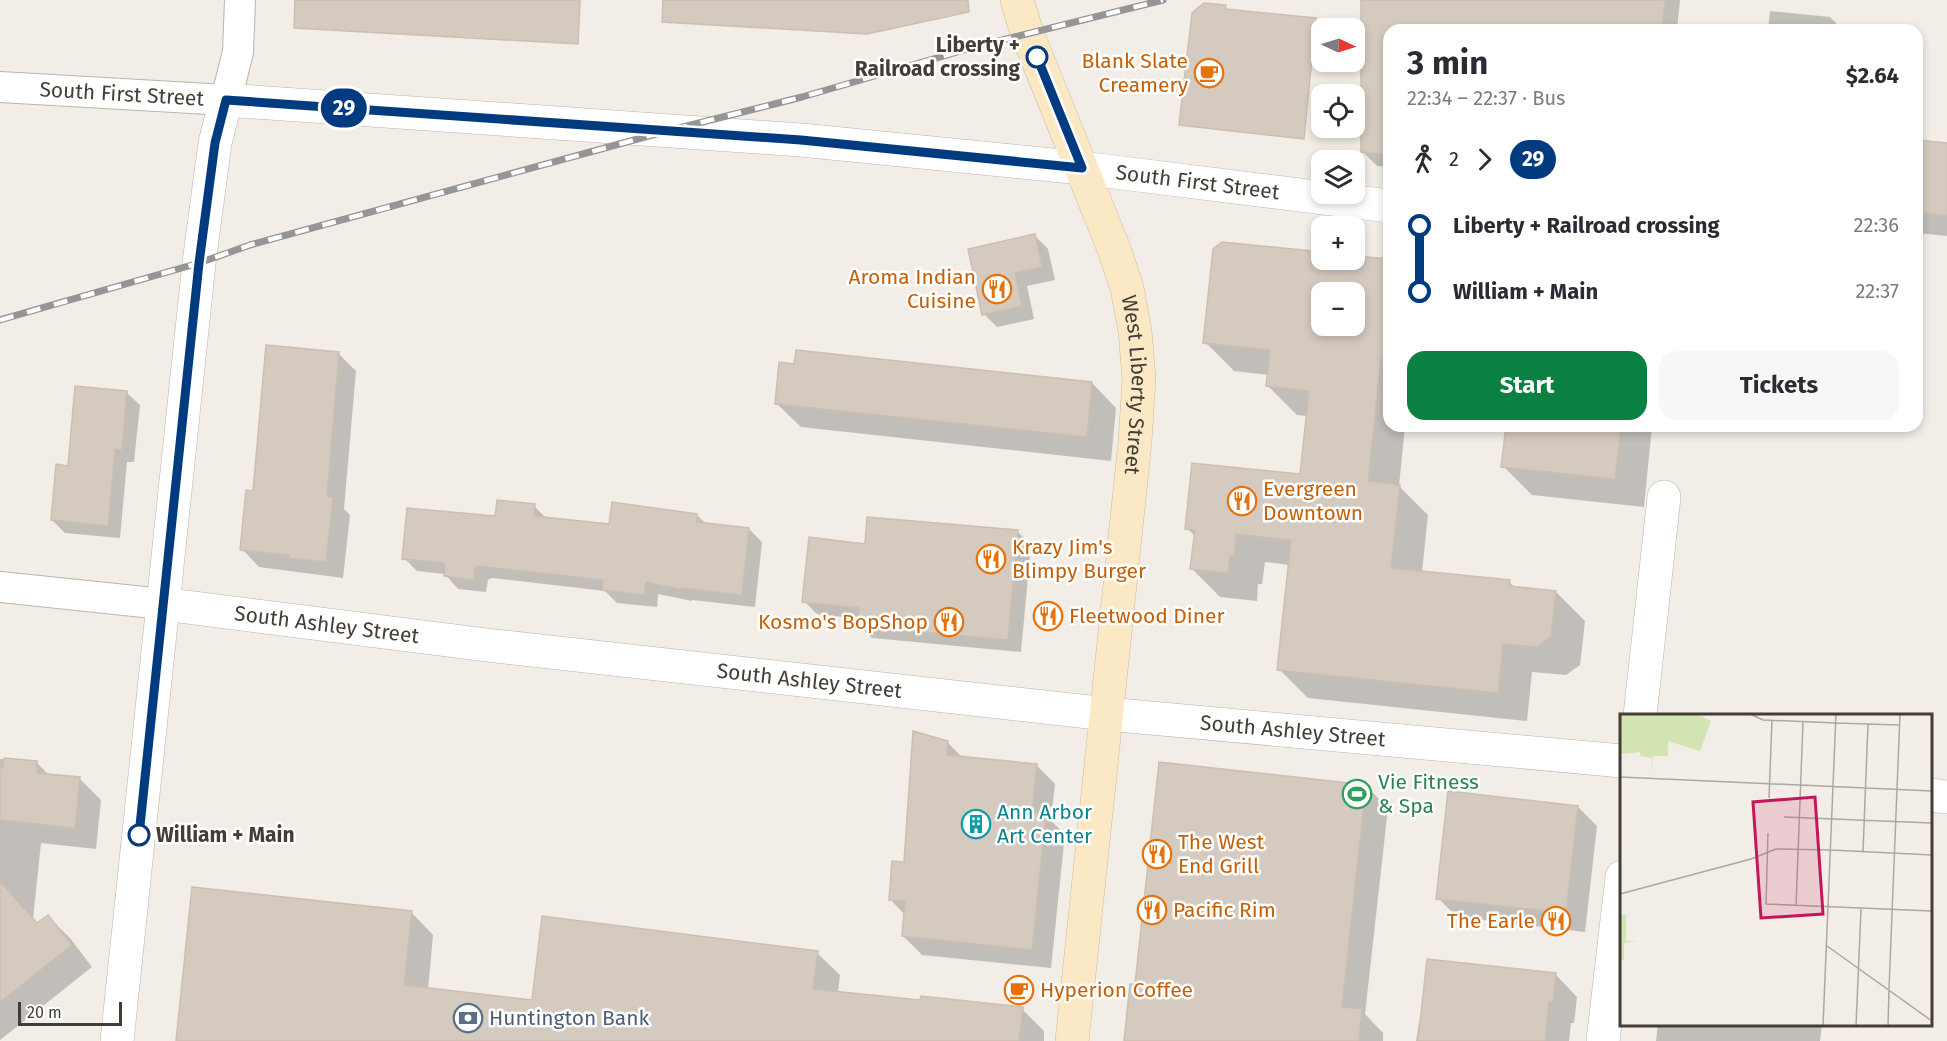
<!DOCTYPE html>
<html lang="en">
<head>
<meta charset="utf-8">
<style>
	body { margin:0; font-family:"Fira Sans",sans-serif; background:#f7f7f7; color:#2b2b33; height:100vh; display:flex; flex-direction:column; font-size:22px; white-space:nowrap }
	* { box-sizing:border-box; margin:0 }
	p { font-size:20px; color:#7c7c81 }
	.icon { flex:none; width:33px; height:33px; fill:none; stroke:currentColor; stroke-width:2; stroke-linecap:round; stroke-linejoin:round }
	.map { position:relative; flex:1; overflow:hidden }
	.drawer { position:absolute; left:1383px; top:24px; width:540px; height:408px; display:flex; flex-direction:column; background:#fff; border-radius:18px; box-shadow:0 3px 9px #0003 }
	.drawer>* { flex:none }
	.badge { padding:0 12px; border-radius:20px; font-size:21px; line-height:39px }
	.needle { width:39px; rotate:94deg }
	.fabs { position:absolute; left:1311px; top:18px; display:grid; gap:12px }
	.fabs a { display:grid; place-items:center; width:54px; height:54px; border-radius:12px; background:#fff; box-shadow:0 3px 9px #0003; font-size:30px }
	.scale { position:absolute; left:18px; bottom:15px; width:104px; box-sizing:border-box; padding-left:6px; border:3px solid #443d36; border-top:0; font-size:16px; line-height:21px; white-space:nowrap; color:#443d36; -webkit-text-stroke:4px #fff; paint-order:stroke }
	.map>.badge { position:absolute; translate:-50% -50%; box-shadow:0 0 0 3px #fff }
	.legs { display:flex; align-items:center; gap:9px; height:66px; padding:0 24px; font-size:20px }
	.legs p { margin-inline-start:auto }
	.headline { display:flex; align-items:center; justify-content:space-between; height:102px; padding:0 24px }
	h1 { font-size:33px; font-weight:700; line-height:45px }
	.action { display:flex; gap:12px; margin-top:auto; padding:12px 24px }
	.action a { flex:1; height:69px; border-radius:18px; background:#0b8043; color:#fff; font-size:24px; font-weight:700; line-height:69px; text-align:center }
	.action a+a { background:#f7f7f7; color:#2b2b33 }
	ul { padding:0 24px; list-style:none }
	li { display:flex; align-items:center; gap:21px; height:66px; font-size:22px }
	li i { display:grid; place-items:center; width:9px; height:100%; margin:0 8px; background:currentColor }
	li i::after { content:''; width:15px; height:15px; margin:-8px; border:4px solid; border-radius:50%; background:#fff }
	li p { margin-inline-start:auto }
	li:first-child i { background:linear-gradient(#0000 50%,currentColor 0) }
	li:last-child i { background:linear-gradient(currentColor 50%,#0000 0) }
	.map>svg:first-child { display:block }
</style>
</head>
<body>
<div class="map">
<svg width="1947" height="1041" viewBox="0 0 1947 1041">
	<rect width="100%" height="100%" fill="#f2ede6"/>
	<path fill="#0003" fill-rule="evenodd" d="M1363,0H1680L1677,30H1389V167L1377,166L1363,152Z
		M1770,11L1830,17L1843,30H1768Z
		M1917,142L1947,145V236L1917,233Z
		M1035,236L1048,249L1055,280L1027,286L1034,319L997,327L984,314Z
		M1322,260L1389,261V426H1405L1399,486L1428,515L1422,572L1509,582L1516,588L1556,592L1585,621L1580,665L1566,675L1532,672L1527,721L1308,698L1279,669L1290,565L1265,562L1262,584H1258L1257,601L1220,597L1191,568L1195,536L1187,528L1302,476L1308,416L1297,415L1268,386L1269,375L1234,371L1205,342ZM1322,292H1354V326H1322Z
		M339,354L356,371L344,509L350,515L343,578L259,567L242,549L255,493Z
		M796,366L1092,383L1116,408L1111,461L801,427L776,403Z
		M126,392L140,405L134,462H127L120,538L65,533L52,520Z
		M1507,426H1652L1644,507L1532,495L1503,466Z
		M534,506L547,519L611,525L697,515L707,525L749,529L762,542L755,607L692,600V601L658,594L657,607L617,603L605,591L492,578L488,580L486,592L458,589L445,574L417,571L404,558L496,518Z
		M1018,532L1031,545L1021,652L872,638L859,625V619L817,614L804,601L866,545Z
		M948,743L963,758L1036,765L1055,784L1051,821L1065,834L1051,968L922,955L903,936L905,915L890,899L906,864Z
		M0,759L37,763L50,776L80,779L101,800L96,849L41,843L33,919L39,924L48,917L70,938L92,967L0,1040Z
		M1366,786L1388,808L1365,1014L1383,1033V1041H1126L1137,986Z
		M1578,807L1597,826L1585,932L1457,917L1438,898Z
		M411,912L433,935L428,990L533,1002L817,953L840,975L838,993L922,1002L1022,1009L1044,1031V1041H177Z
		M1556,975L1577,997L1574,1023H1571L1569,1041H1416L1419,1022L1422,1023Z
		M1658,1024H1822L1820,1041H1656Z"/>
	<path fill="#d5cabf" stroke="#cdbfb0" stroke-width="1.5" fill-rule="evenodd" d="M295,0H580L578,44L294,28Z
		M663,0H968L969,12L867,34L662,22Z
		M1361,0H1665L1662,30H1389V155L1361,152Z
		M1204,3L1226,5L1225,9L1316,18L1304,139L1179,125L1192,13Z
		M1917,140L1947,143V216L1917,212Z
		M1035,234L1042,267L1015,273L1022,306L982,315L968,249Z
		M1222,242L1322,252V260H1354V256L1389,259V360L1381,359L1368,481L1400,485L1391,568L1510,580L1509,586L1556,591L1551,636L1537,647L1503,644L1498,693L1277,670L1291,540L1236,534L1234,556H1230L1228,573L1190,569L1195,530L1185,529L1192,463L1300,474L1309,391L1266,386L1270,350L1203,343L1213,249ZM1322,292H1354V326H1322Z
		M266,345L339,352L327,496L333,497L326,562L289,558V555L240,550L246,490L253,491Z
		M796,350L1092,382L1087,437L775,404L779,362L794,364Z
		M75,386L127,391L122,450L115,449L108,526L51,520L56,464L68,466Z
		M1506,426H1621L1615,479L1501,467Z
		M497,500L535,504L534,516L609,524L612,502L697,514V522L749,528L742,595L680,588L679,589L646,582L644,595L602,590L603,580L478,566L475,567L474,580L444,576L445,563L402,559L407,508L495,516Z
		M867,517L1018,530L1008,640L857,626L859,608L802,602L809,537L865,544Z
		M913,731L948,741L947,755L1037,764L1032,812L1046,814L1032,950L902,936L905,901L889,900L892,861L904,862Z
		M4,758L37,761V773L80,777L75,828L0,820V767L3,768Z
		M1159,762L1366,785L1342,1007L1362,1009L1359,1041H1124L1130,984H1135Z
		M1448,791L1578,806L1566,913L1436,899Z
		M0,882L37,923L48,915L72,945L0,1002Z
		M192,887L412,911L404,985L532,1000L542,916L818,951L813,989L920,1000L921,996L1023,1007L1019,1041H176Z
		M1427,959L1556,973L1553,1002H1549L1545,1041H1418Z"/>
	<g fill="none" stroke-linecap="round" stroke-linejoin="round">
		<g stroke="#bcb4a9" stroke-width="32">
			<g id="minor">
				<path id="s1" d="M0,87L226,100L238,52L240,0"/>
				<path d="M0,587L163,604"/>
			</g>
		</g>
		<g stroke="#bcb4a9" stroke-width="34">
			<g id="tertiary">
				<path id="s2" d="M163,604L495,646L1107,714L1622,761"/>
				<path d="M1640,716L1664,497"/>
				<path d="M1930,795L1947,797"/>
				<path id="s3" d="M117,1041L199,263L215,143L226,100L801,140L1082,168L1389,206"/>
				<path d="M1603,1041L1622,877"/>
			</g>
		</g>
		<g stroke="#cfbb98" stroke-width="34">
			<g id="secondary">
				<path id="s4" d="M1017,0L1027,33L1114,249L1127,288L1135,331L1139,379L1135,442L1072,1041"/>
			</g>
		</g>
		<use href="#minor" stroke="#fff" stroke-width="30"/>
		<use href="#tertiary" stroke="#fff" stroke-width="33"/>
		<use href="#secondary" stroke="#fbe9c6" stroke-width="33"/>
		<g stroke="#959595" stroke-width="7">
			<path id="rail" d="M0,320L199,263L250,245L667,131L802,97L978,46L1163,0"/>
		</g>
		<use href="#rail" stroke="#fff" stroke-width="4.5" stroke-dasharray="14" stroke-linecap="butt"/>
	</g>
	<g fill="none" stroke-linecap="round" stroke-linejoin="round">
		<g stroke="#fff" stroke-width="14">
			<path id="line-1" d="M139,835L199,263L215,143L226,100L801,140L1082,168L1037,57"/>
		</g>
		<use href="#line-1" stroke="#003b80" stroke-width="9"/>
	</g>
	<defs>
		<g id="cafe-ring" transform="scale(1.5)"><circle r="9.5" fill="#fff" stroke="#e8710a" stroke-width="1.5"/><path d="M-5.5-4.5H6V0H3Q3 3.5 0 3.5H-2.5Q-5.5 3.5-5.5 0ZM3-3.2v2h1.7v-2ZM-6 4.5H4V6H-6Z" fill="#e8710a"/></g>
		<g id="restaurant-ring" transform="scale(1.5)"><circle r="9.5" fill="#fff" stroke="#e8710a" stroke-width="1.5"/><path d="M-5-6h1v4h1v-4h1v4h1v-4h1v5L-1.5 .5V6h-2V.5L-5-1ZM5-6V6H3V1.5H1.5Q1.5-4 5-6Z" fill="#e8710a"/></g>
		<g id="stadium-ring" transform="scale(1.5)"><circle r="9.5" fill="#fff" stroke="#2e9e5b" stroke-width="1.5"/><path d="M0-5a6.5 5 0 1 0 0 10a6.5 5 0 1 0 0-10ZM-3.5-1.8h7v3.6h-7Z" fill="#2e9e5b"/></g>
		<g id="building-ring" transform="scale(1.5)"><circle r="9.5" fill="#fff" stroke="#0f9aa8" stroke-width="1.5"/><path d="M-4-6H4V6H1V3H-1V6H-4ZM-2.5-4.3h1.7v1.8h-1.7ZM.8-4.3h1.7v1.8H.8ZM-2.5-1h1.7V.8h-1.7ZM.8-1h1.7V.8H.8Z" fill="#0f9aa8"/></g>
		<g id="bank-ring" transform="scale(1.5)"><circle r="9.5" fill="#fff" stroke="#5c6f8a" stroke-width="1.5"/><path d="M-6-4H6V4H-6ZM0-2.3a2.3 2.3 0 1 0 0 4.6a2.3 2.3 0 1 0 0-4.6Z" fill="#5c6f8a"/></g>
	</defs>
	<g fill-rule="evenodd">
		<use href="#cafe-ring" x="1209" y="73"/>
		<use href="#restaurant-ring" x="997" y="289"/>
		<use href="#restaurant-ring" x="1242" y="501"/>
		<use href="#restaurant-ring" x="991" y="559"/>
		<use href="#restaurant-ring" x="1048" y="616"/>
		<use href="#restaurant-ring" x="949" y="622"/>
		<use href="#stadium-ring" x="1357" y="794"/>
		<use href="#building-ring" x="976" y="824"/>
		<use href="#restaurant-ring" x="1157" y="854"/>
		<use href="#restaurant-ring" x="1152" y="910"/>
		<use href="#restaurant-ring" x="1556" y="921"/>
		<use href="#cafe-ring" x="1019" y="990"/>
		<use href="#bank-ring" x="468" y="1018"/>
	</g>
	<g fill="#fff" stroke="#003b80" stroke-width="3">
		<circle cx="1037" cy="57" r="10"/>
		<circle cx="139" cy="835" r="10"/>
	</g>
	<g text-anchor="middle" stroke-width="5" stroke-linejoin="round" paint-order="stroke">
		<g font-size="21" font-weight="bold" fill="#443d36" stroke="#fff" text-anchor="end">
			<text x="1020" y="52">Liberty +<tspan x="1020" dy="24">Railroad crossing</tspan></text>
			<text x="156" y="842" text-anchor="start">William + Main</text>
		</g>
		<g font-size="21" fill="#c56008" stroke="#fff" text-anchor="start">
			<text x="1188" y="68" text-anchor="end">Blank Slate<tspan x="1188" dy="24">Creamery</tspan></text>
			<text x="976" y="284" text-anchor="end">Aroma Indian<tspan x="976" dy="24">Cuisine</tspan></text>
			<text x="1263" y="496">Evergreen<tspan x="1263" dy="24">Downtown</tspan></text>
			<text x="1012" y="554">Krazy Jim's<tspan x="1012" dy="24">Blimpy Burger</tspan></text>
			<text x="1069" y="623">Fleetwood Diner</text>
			<text x="928" y="629" text-anchor="end">Kosmo's BopShop</text>
			<text x="1178" y="849">The West<tspan x="1178" dy="24">End Grill</tspan></text>
			<text x="1173" y="917">Pacific Rim</text>
			<text x="1535" y="928" text-anchor="end">The Earle</text>
			<text x="1040" y="997">Hyperion Coffee</text>
		</g>
		<g font-size="21" fill="#443d36" stroke="#fff">
			<text dy="7" stroke="none"><textPath href="#s1" startOffset="122">South First Street</textPath></text>
			<text dy="7" stroke="none"><textPath href="#s3" startOffset="1923">South First Street</textPath></text>
			<text dy="7" stroke="none"><textPath href="#s4" startOffset="406">West Liberty Street</textPath></text>
			<text dy="7" stroke="none"><textPath href="#s2" startOffset="165">South Ashley Street</textPath></text>
			<text dy="7" stroke="none"><textPath href="#s2" startOffset="651">South Ashley Street</textPath></text>
			<text dy="7" stroke="none"><textPath href="#s2" startOffset="1137">South Ashley Street</textPath></text>
		</g>
		<g font-size="21" fill="#27864d" stroke="#fff" text-anchor="start">
			<text x="1378" y="789">Vie Fitness<tspan x="1378" dy="24">&amp; Spa</tspan></text>
		</g>
		<g font-size="21" fill="#0d838f" stroke="#fff" text-anchor="start">
			<text x="997" y="819">Ann Arbor<tspan x="997" dy="24">Art Center</tspan></text>
		</g>
		<g font-size="21" fill="#4e5e75" stroke="#fff" text-anchor="start">
			<text x="489" y="1025">Huntington Bank</text>
		</g>
	</g>
	<g transform="translate(1620 714)">
		<rect width="312" height="312" fill="#f2ede6"/>
		<path d="M0,0H76L91,7L80,37L48,27V42H33L31,61L32,44L20,42V38L0,40ZM0,201H6V227H17L4,229V246H0Z" fill="#d2e4b1"/>
		<path fill="none" stroke="#aca7a0" stroke-width="1.5" d="M130,0L143,6L216,9M216,9L279,11M0,63L312,77M149,84L152,6M164,103L312,109M148,119L146,190L312,197M211,136L312,141M243,138L248,10M0,180L131,145L156,135L211,136M176,192L183,8M207,232L312,307M269,275L280,0M203,312L216,0M236,312L241,195M268,312L269,277"/>
		<path fill="#c2185b" fill-opacity="0.15" stroke="#c2185b" stroke-width="3" d="M195,83L203,200L141,204L133,88Z"/>
		<rect width="312" height="312" fill="none" stroke="#443d36" stroke-width="3"/>
	</g>
</svg>
<div class="fabs">
<a><svg class="needle" viewBox="-14 -14 28 28"><path d="M0-13l5 13h-10z" fill="#e53935"/><path d="M0 13l5-13h-10z" fill="#7c7c81"/></svg></a>
<a><svg class="icon" aria-label="locate" viewBox="0 0 24 24"><circle cx="12" cy="12" r="6"/><path d="M12 2v4M12 18v4M2 12h4M18 12h4"/></svg></a>
<a><svg class="icon" aria-label="layers" viewBox="0 0 24 24"><path d="M12 4l9 5-9 5-9-5zM3 14l9 5 9-5"/></svg></a>
<a>+</a>
<a>−</a>
</div>
<div class="scale">20 m</div>
<b class="badge" style="left:344px;top:108px;background:#003b80;color:#fff">29</b>
<section class="drawer">
<div class="headline"><div><h1>3 min</h1><p>22:34 – 22:37 · Bus</p></div><b>$2.64</b></div>
<div class="legs"><svg class="icon" aria-label="walk" viewBox="0 0 24 24"><circle cx="13" cy="4" r="2"/><path d="M13 8l-2 6 4 7M11 14l-3 7M7 12l3-4h3l4 4"/></svg>2<svg class="icon" aria-label="forward" viewBox="0 0 24 24"><path d="M9 5l7 7-7 7"/></svg><b class="badge" style="background:#003b80;color:#fff">29</b></div>
<ul>
<li><i style="color:#003b80"></i><b>Liberty + Railroad crossing</b><p>22:36</p></li>
<li><i style="color:#003b80"></i><b>William + Main</b><p>22:37</p></li>
</ul>
<div class="action"><a>Start</a><a>Tickets</a></div>
</section>
</div>
</body>
</html>
